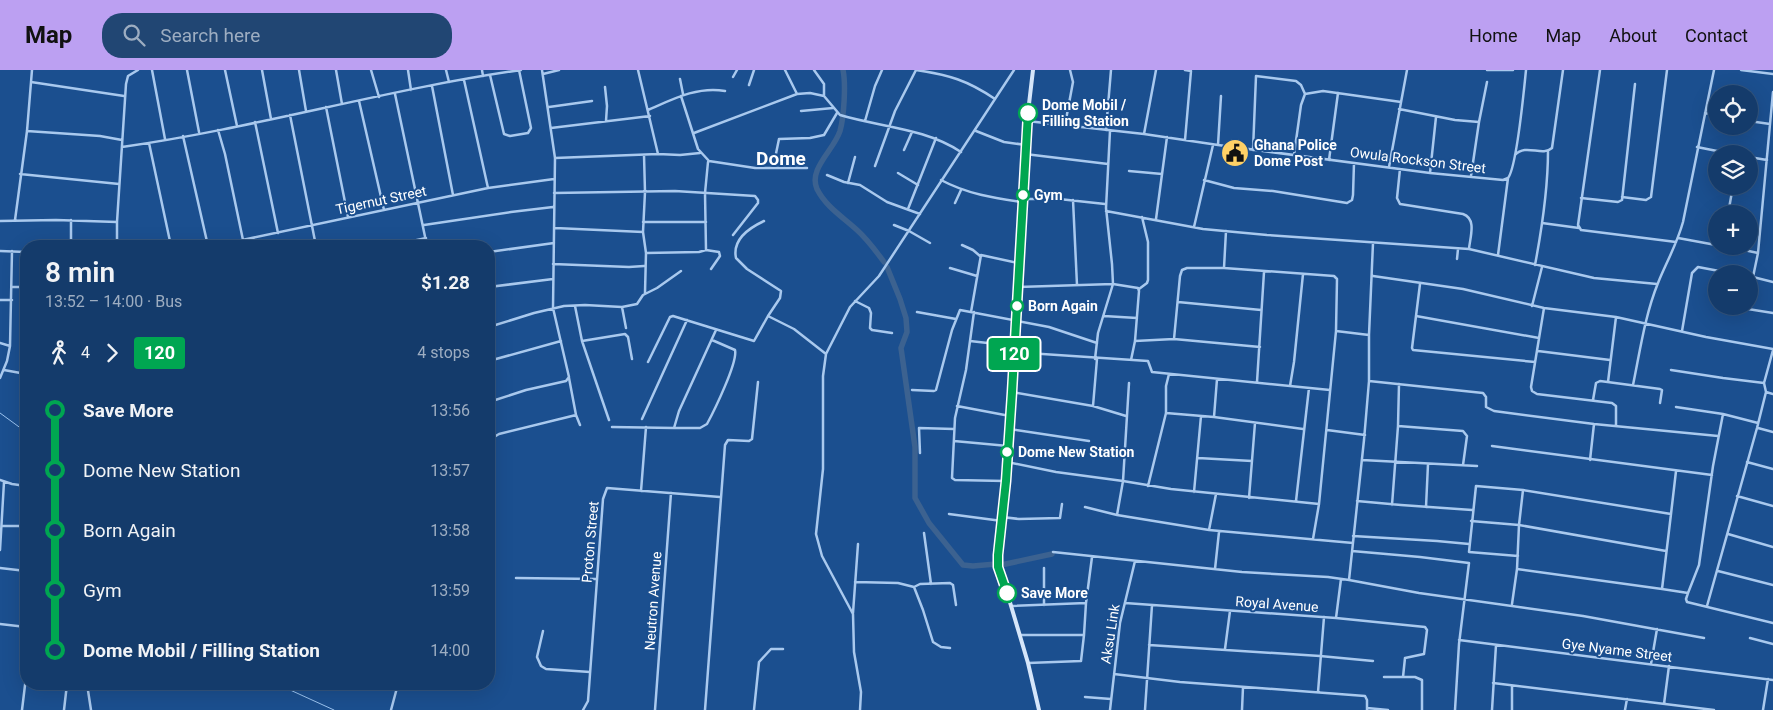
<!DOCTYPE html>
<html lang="en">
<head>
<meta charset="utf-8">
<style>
	body { margin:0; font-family:Roboto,sans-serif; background:#214673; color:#f1f3f6; height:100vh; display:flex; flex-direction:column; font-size:19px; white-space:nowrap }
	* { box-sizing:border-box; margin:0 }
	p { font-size:16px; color:#9dadc1 }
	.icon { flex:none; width:28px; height:28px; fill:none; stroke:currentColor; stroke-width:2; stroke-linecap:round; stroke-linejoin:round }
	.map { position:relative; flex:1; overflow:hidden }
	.panel { position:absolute; left:20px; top:170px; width:475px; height:450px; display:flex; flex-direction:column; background:#143b6b; border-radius:20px; box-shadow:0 5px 20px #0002,0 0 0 1px #33557e }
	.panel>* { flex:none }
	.badge { padding:0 10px; border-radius:4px; font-size:18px; line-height:32px }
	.fabs { position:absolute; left:1708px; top:15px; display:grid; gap:10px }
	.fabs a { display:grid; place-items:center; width:50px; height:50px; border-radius:50%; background:#143b6b; box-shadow:0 5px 20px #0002,0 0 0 1px #33557e; font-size:25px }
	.map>.badge { position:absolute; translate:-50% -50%; box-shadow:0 0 0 2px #fff }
	.legs { display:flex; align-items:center; gap:8px; height:55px; padding:0 25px; font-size:16px }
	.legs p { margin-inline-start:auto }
	.overview { display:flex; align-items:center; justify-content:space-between; height:85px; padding:0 25px }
	h1 { font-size:28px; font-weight:600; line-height:38px }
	ul { padding:0 25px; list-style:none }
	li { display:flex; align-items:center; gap:18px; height:60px; font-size:19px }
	li i { display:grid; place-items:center; width:8px; height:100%; margin:0 6px; background:currentColor }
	li i::after { content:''; width:12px; height:12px; margin:-6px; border:4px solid; border-radius:50%; background:#143b6b }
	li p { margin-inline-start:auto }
	li:first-child i { background:linear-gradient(#0000 50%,currentColor 0) }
	li:last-child i { background:linear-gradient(currentColor 50%,#0000 0) }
	header { display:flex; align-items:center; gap:30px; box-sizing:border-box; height:70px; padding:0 25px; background:#bca0f2; color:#111 }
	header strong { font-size:24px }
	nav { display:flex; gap:28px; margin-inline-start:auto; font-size:18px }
	.search { width:350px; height:45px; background:#214673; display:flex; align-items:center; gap:12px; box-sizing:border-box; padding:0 18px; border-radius:20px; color:#9dadc1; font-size:19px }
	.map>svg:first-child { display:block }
</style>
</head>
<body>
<header>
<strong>Map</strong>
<div class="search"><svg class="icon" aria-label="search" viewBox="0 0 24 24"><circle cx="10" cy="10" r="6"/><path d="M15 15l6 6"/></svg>Search here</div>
<nav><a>Home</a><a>Map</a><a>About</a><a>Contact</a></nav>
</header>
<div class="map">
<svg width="1773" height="640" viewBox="0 0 1773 640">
	<rect width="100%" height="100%" fill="#1b4f8f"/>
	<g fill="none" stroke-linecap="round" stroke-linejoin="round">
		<path stroke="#9cc4f0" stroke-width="1" d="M0,343L26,362
			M277,614L334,640"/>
		<path stroke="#3c6290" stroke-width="5.5" d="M843,0C846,14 844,47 840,61C834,80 808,99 817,119C826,137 843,147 857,160C867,169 876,181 884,192
			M887,197L900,229L906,248L907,262L901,278L915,377V428L929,453L963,495L973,496L996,494
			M1001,495L1052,484"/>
		<path stroke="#a9c9ee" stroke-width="2.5" d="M152,0L165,69
			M187,0L199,62
			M225,0L237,56
			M262,0L271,49
			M299,0L306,41
			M336,0L342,34
			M371,0L379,27
			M408,0L411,20
			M446,0L449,12
			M482,0L483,6
			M638,0L658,84
			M785,0L797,24
			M814,0L824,14V26
			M916,0C949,5 967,10 995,29
			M1185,0L1191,1L1185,70
			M1487,0H1513
			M1600,0L1578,155L1581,160L1589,161L1676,172
			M1741,0L1773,4
			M543,4L559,0
			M490,5L504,64L510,66L528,63L531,58L519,0
			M733,7L737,0
			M680,9L683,24
			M464,10L488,118
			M31,12L124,26
			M749,15L754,0
			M432,16L453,125
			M605,17L607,36L606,51
			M395,24L427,176
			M681,26L698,79L709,91L755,98H807
			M359,31L384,140
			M326,37L348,147
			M549,37L592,31
			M1399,39L1455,50L1479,52
			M648,40C673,29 698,16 725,21
			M801,41L833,38
			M1705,43L1716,45
			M290,45L316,176
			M865,51L875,16L882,0
			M1027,51L1144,64L1218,75L1430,103L1503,110L1508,108
			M1749,51L1770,54
			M255,52L278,163
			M1065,55L1073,12L1070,0
			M551,58L650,46
			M218,60L225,84L243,170
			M1106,60L1111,0
			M27,61L100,66L122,70
			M976,61L1004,72L1026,75
			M694,63L797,24L810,23L824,26L840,45C880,57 925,58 961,82
			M1144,64L1156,0
			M183,66L208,176
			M149,73L171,176
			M1218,75L1221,26
			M122,77C256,58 387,19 521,0
			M1697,77L1732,84
			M904,80L912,62
			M1253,80L1256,6L1296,11L1301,15L1305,24
			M1025,84L1108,94
			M644,85L645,122L643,162L646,183L645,223
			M1294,85L1301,35L1305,24L1323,21L1401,32
			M1515,85C1526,73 1542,87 1552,78L1563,0
			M1749,87L1767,90
			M555,88L658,84L680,85L700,83
			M1329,90L1338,23
			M875,96L895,41L916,0
			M1389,97L1407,0
			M773,98L779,69L810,68L824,65L837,43
			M1400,99L1397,128L1400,134L1463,144C1477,149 1470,167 1469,179
			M1129,101L1162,104
			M898,103L918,115
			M1430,103L1436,47
			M20,104L119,114
			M827,105L844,112L860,115L887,132L920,144
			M1471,106L1479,52L1487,12
			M941,110C967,124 994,128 1022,132
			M1204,110L1234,118L1273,121L1347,133L1352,130L1353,125L1354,93
			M848,113L855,87
			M554,123L675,121L755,126L758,130V133L733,165
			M1622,127L1646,130L1651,127L1667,0
			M1581,128L1618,132L1622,130L1635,14
			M1023,129H1059L1105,134
			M1073,130L1077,215
			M955,133L961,120
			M908,139L936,68
			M1106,141L1203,159L1267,165L1469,179L1594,208L1657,214
			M1728,144L1733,116
			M1156,149L1167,67
			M15,150L27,61L32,0
			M0,151L56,150L117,152
			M764,151C749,158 732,169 736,188L747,199L781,221L780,228L768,246L794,259L826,284
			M643,152H706
			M1542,153L1579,158
			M424,155L511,142L553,137
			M894,155L909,161L930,173
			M1194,157L1213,75
			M555,158L643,162
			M1678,168L1716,175
			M1373,173L1369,265V311L1364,370L1349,510L1419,523L1583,546L1704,568
			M962,175L973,180L980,186
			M71,176V150
			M117,176V152L126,14L128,6L138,0
			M214,176L488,118L554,109
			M390,176L426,168
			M1725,176L1758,183
			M706,180L705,123L708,92
			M0,181L26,182
			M489,182L554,173
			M646,183L699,182L706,180L719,182L720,186L711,199
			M1498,185L1508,108C1517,97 1524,19 1526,0
			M1457,189L1458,179
			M553,194L629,197L644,196
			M1535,195C1542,158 1548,119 1548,81
			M950,198L977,206
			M1224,198L1226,161
			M1373,206L1463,219L1544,238L1616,247L1706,267L1773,279
			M1749,206L1773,212
			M1753,207L1758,183L1773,22
			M1420,214L1412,278L1413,280L1535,292
			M12,217H26
			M489,217L553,209
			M1018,217L1113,214L1138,218L1139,221L1135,271L1131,290
			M1139,219L1147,213L1148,210V172L1142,147
			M0,230H12
			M855,231L869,238L871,243L870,258L872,260L892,263
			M1178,232L1261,240
			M575,236L582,271L609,350
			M1532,236L1542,197
			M1729,236L1773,243
			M622,237L626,258
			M1544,238L1531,317L1532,321L1537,324L1612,333L1616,336V355
			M917,242L956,249
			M971,242L981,185L1018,193
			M974,242L966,300L955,348L952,408L955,410L1005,411
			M1104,246L1137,248
			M1416,246L1539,268
			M489,257L534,243L564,236L585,235L622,237L637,234L643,225L657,218L681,201
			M1336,261L1369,265
			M1682,261L1692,203L1698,197L1735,204
			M1174,269L1180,206L1182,200L1187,198H1224L1334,206L1337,209L1336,261L1319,434L1313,469
			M582,271L625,264L628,267L632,289
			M970,271L1014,276
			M1135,271L1174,269L1260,277
			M0,273L10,276
			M489,280L492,289H496L561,271
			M1538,281L1610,290
			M1014,282L1148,291L1152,302L1330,320
			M1095,289L1098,263L1113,214L1112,194L1106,138L1110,61
			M648,292L670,247L673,246L754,271L768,246
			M4,300L26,304
			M1671,300L1723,308L1764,313
			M0,308L7,291L10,276L12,181
			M1369,311L1483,323L1486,327V337L1494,341L1594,354L1718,366
			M1257,312L1264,202
			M1608,312L1616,247
			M1129,313L1123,411L1171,419L1319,434
			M1633,315C1640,281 1645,245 1658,213C1666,193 1677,174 1683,152L1714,0
			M1290,316L1294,292L1303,204
			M912,320L934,321L936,320L952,260L960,240L1049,257L1097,273
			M1011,322L1093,336L1126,346
			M1766,322L1773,324
			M1593,330L1596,313L1600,311L1660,319L1662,320L1660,333
			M489,332L526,320L566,311L569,307L553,238L555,88L542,0
			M957,336L1010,346
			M1093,336L1097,289
			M1676,337L1723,344L1758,353
			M1166,343L1214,347L1303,359
			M576,345L580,355
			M1214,347L1217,309
			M642,349L687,250
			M25,351L26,349
			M1398,356L1463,361L1467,366L1463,395
			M612,357L674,358L679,341L716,260
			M674,358H700L707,354C714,341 738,292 735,280L712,270
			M1758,358L1773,362
			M1009,359L1089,371
			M1327,360L1365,365
			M489,370L499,364L576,345L569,308
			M954,371L1008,376
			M1492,376L1712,405
			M920,383L919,358L954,359
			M1198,388L1252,391
			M1362,390L1477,396
			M1590,390L1594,354
			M1007,392L1056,402L1123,411L1117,445L1209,460L1353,473
			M1747,392L1773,399
			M0,410L12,414L26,416
			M1148,416L1166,343V316L1169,304
			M1523,420L1519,455L1517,499L1662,519L1671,444
			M641,421L646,357
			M1194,422L1201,346
			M1737,426L1773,436
			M1249,428L1255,353
			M1296,431L1309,318
			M1357,431L1401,435L1472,440
			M1392,435L1398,356L1399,314
			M1085,437L1117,445
			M1426,437L1428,394
			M949,444L1002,451
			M1002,447L1019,449L1060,448L1062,434
			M1471,451L1519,455L1666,481
			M2,456H26
			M1209,460L1216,424
			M924,463L931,514
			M1728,464L1773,477
			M1353,466L1437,471L1469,474
			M0,480L4,412
			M1352,481L1420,487L1469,493L1459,574L1455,640
			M1053,482L1242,502L1328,507L1349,510
			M1518,486L1469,482L1476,416L1523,420L1671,444L1676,401
			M0,498L26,501
			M1215,499L1219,462
			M1718,501L1773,515
			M516,508L596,509
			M855,512L898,513L914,517L923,540L933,572L941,577L950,578
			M914,517L920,514L950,513L953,515L956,535
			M1662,519L1688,523L1686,529L1687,532L1773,553
			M1688,523L1699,495L1713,396L1723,344
			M1125,533L1336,548L1425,557L1427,560L1424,584L1405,588L1403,607
			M1512,534L1517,499
			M1044,535V498
			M1012,536L1086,533L1092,487
			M1707,536L1757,358L1766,322L1764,313L1773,280
			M853,543L858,474
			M1336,548L1341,509
			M0,554L26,557
			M543,561L537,587L541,596L546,599L590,602
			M1020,565H1084L1086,533
			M1750,568L1773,574
			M1459,570L1773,610
			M1149,575L1320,586L1373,591
			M1225,579L1230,541
			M1028,593L1081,591L1084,565
			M1651,594L1657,559
			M1114,604L1180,612L1365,626L1367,630V640
			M1384,607H1415L1422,610V640
			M1493,613L1714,640
			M87,614L91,640
			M1318,622L1324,547
			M1085,627L1111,629
			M1664,634L1669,596
			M1367,638L1388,640
			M22,640L26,607
			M64,640L67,614
			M391,640L398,614
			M583,640L588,631L603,429L607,418L720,427
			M655,640L671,423
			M705,640L725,375L728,370L749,371L752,369L758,312
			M754,640L759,592L771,579H783
			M860,640L861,622L854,582L853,544L822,486L816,464L823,399V306L826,284L850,237L879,206L1014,0
			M1110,640L1120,553L1135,491
			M1145,640L1152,535
			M1242,640L1243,617
			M1492,640L1496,575
			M1512,640V616
			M1625,640L1627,629
			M1763,640L1768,609"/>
		<path stroke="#d6e6fa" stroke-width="4" d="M1033,0L1027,51L1016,250L1005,411L998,492L1028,593L1039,640"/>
	</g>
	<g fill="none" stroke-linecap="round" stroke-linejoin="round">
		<g stroke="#fff" stroke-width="11">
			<path id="line-1" d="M1007,523L998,497V485L1006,411L1012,322L1028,43"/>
		</g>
		<use href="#line-1" stroke="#00a651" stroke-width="8"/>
	</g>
	<defs>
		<g id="civic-disc" transform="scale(1.4375)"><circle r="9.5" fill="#ffd166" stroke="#1b4f8f"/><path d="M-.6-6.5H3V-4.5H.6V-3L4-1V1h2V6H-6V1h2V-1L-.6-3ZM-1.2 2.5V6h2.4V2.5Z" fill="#111"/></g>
	</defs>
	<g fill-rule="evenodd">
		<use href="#civic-disc" x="1235" y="83"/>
	</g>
	<g fill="#fff" stroke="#00a651" stroke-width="2.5">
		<circle cx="1028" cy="43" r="9"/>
		<circle cx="1023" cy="125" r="6"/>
		<circle cx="1017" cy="236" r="6"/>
		<circle cx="1007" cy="382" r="6"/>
		<circle cx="1007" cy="523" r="9"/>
	</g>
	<g text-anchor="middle" stroke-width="4" stroke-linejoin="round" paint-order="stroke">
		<g font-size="14" font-weight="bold" fill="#fff" stroke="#1b4f8f" text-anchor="start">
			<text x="1042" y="40">Dome Mobil /<tspan x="1042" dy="16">Filling Station</tspan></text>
			<text x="1034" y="130">Gym</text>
			<text x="1028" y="241">Born Again</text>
			<text x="1018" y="387">Dome New Station</text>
			<text x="1021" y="528">Save More</text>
		</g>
		<g font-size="14" font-weight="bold" fill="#fff" stroke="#1b4f8f" text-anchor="start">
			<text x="1254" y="80">Ghana Police<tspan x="1254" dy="16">Dome Post</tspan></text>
		</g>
		<g font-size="14" fill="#fff" stroke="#1b4f8f">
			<text transform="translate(1418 90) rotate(7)" y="5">Owula Rockson Street</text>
			<text transform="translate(381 130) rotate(-12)" y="5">Tigernut Street</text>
			<text transform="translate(590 472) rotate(-85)" y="5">Proton Street</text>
			<text transform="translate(653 531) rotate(-86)" y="5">Neutron Avenue</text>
			<text transform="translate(1277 534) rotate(4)" y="5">Royal Avenue</text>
			<text transform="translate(1110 564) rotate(-81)" y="5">Aksu Link</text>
			<text transform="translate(1617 580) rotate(7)" y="5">Gye Nyame Street</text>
		</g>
		<g font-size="19" font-weight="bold" fill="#fff" stroke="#1b4f8f">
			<text x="781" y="95">Dome</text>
		</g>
	</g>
</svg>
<div class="fabs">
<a><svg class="icon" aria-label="locate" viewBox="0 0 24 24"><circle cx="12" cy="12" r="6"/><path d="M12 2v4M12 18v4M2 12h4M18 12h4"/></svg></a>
<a><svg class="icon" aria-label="layers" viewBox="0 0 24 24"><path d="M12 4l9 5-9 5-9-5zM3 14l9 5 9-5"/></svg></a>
<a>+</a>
<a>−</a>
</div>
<b class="badge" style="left:1014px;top:284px;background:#00a651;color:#fff">120</b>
<section class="panel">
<div class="overview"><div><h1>8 min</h1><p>13:52 – 14:00 · Bus</p></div><b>$1.28</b></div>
<div class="legs"><svg class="icon" aria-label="walk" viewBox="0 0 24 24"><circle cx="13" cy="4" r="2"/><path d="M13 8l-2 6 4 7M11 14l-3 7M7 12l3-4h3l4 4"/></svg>4<svg class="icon" aria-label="forward" viewBox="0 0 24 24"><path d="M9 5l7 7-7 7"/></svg><b class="badge" style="background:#00a651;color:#fff">120</b><p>4 stops</p></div>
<ul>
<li><i style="color:#00a651"></i><b>Save More</b><p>13:56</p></li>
<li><i style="color:#00a651"></i><span>Dome New Station</span><p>13:57</p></li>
<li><i style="color:#00a651"></i><span>Born Again</span><p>13:58</p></li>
<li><i style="color:#00a651"></i><span>Gym</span><p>13:59</p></li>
<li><i style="color:#00a651"></i><b>Dome Mobil / Filling Station</b><p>14:00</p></li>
</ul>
</section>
</div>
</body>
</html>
